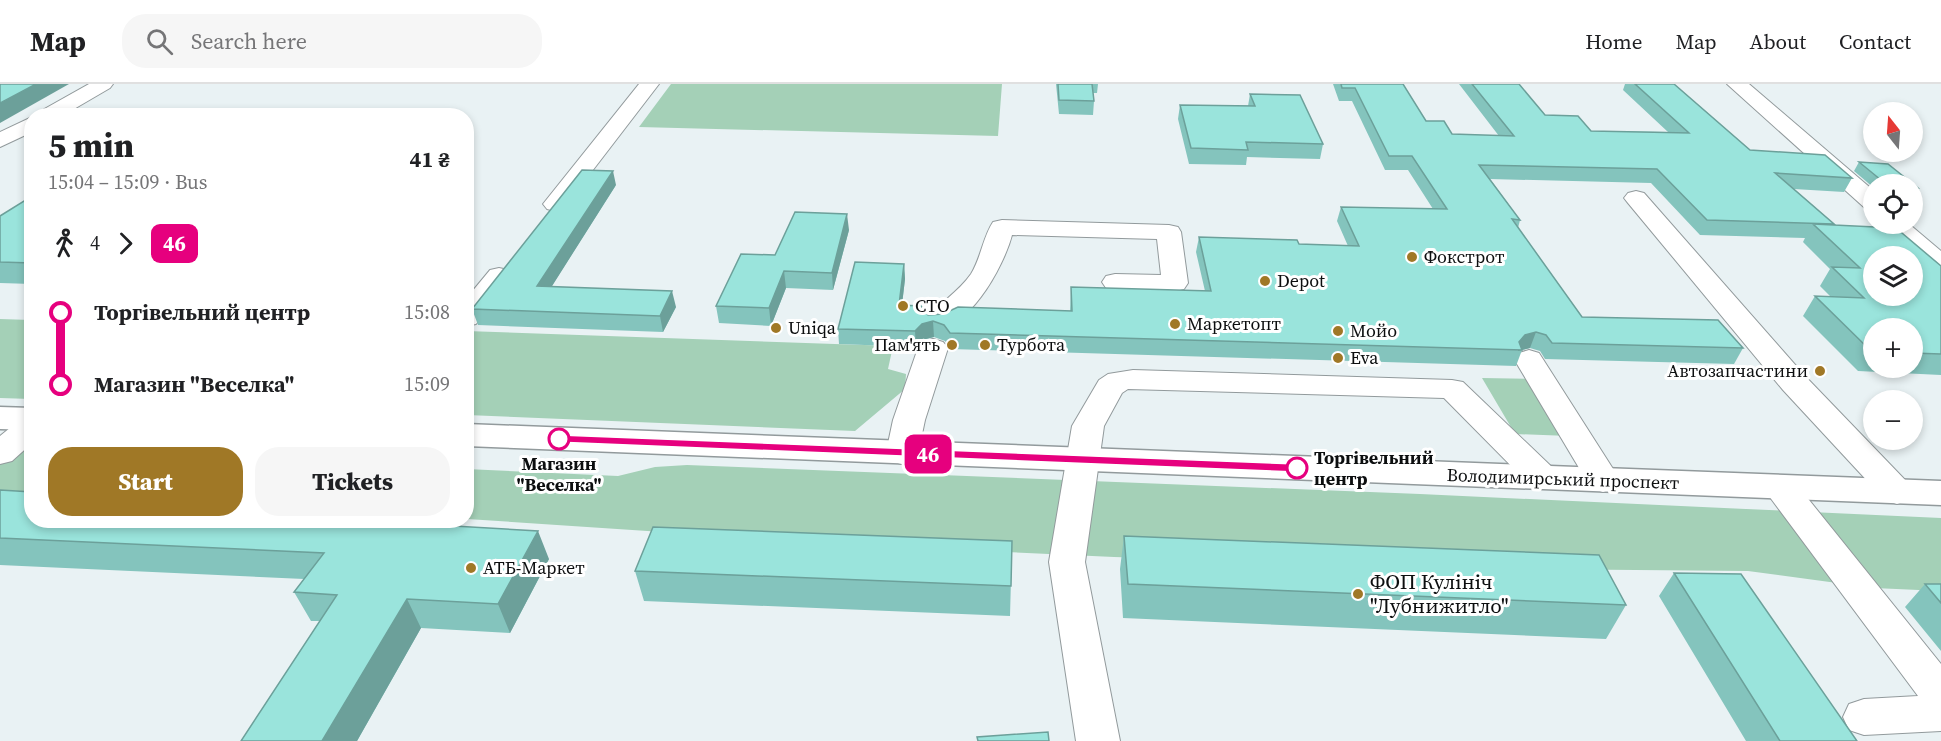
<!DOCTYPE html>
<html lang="en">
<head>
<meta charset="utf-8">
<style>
	body { margin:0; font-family:"Source Serif 4",serif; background:#f6f6f6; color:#202124; height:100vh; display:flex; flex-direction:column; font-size:22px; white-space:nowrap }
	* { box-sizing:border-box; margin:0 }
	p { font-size:20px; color:#757577 }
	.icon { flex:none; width:33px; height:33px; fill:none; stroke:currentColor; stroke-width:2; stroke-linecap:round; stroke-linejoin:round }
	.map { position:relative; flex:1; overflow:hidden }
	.details { position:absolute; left:24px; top:24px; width:450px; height:420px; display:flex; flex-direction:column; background:#fff; border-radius:24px; box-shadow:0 3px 9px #0003 }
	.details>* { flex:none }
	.badge { padding:0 12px; border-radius:9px; font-size:21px; line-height:39px }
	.needle { width:39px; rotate:343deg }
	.fabs { position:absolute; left:1863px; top:18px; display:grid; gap:12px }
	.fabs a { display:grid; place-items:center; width:60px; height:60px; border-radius:50%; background:#fff; box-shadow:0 3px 9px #0003; font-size:30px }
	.map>.badge { position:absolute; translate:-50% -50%; box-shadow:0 0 0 3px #fff }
	.legs { display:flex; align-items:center; gap:9px; height:66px; padding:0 24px; font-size:20px }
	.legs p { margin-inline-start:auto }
	.headline { display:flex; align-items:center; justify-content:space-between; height:102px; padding:0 24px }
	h1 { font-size:33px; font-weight:800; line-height:45px }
	.button { display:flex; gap:12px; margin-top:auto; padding:12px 24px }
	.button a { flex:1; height:69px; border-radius:24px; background:#a07826; color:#fff; font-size:24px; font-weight:800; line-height:69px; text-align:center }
	.button a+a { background:#f6f6f6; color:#202124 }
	ul { padding:0 24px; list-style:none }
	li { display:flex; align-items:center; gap:21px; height:72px; font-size:22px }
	li i { display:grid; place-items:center; width:9px; height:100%; margin:0 8px; background:currentColor }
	li i::after { content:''; width:15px; height:15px; margin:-8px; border:4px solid; border-radius:50%; background:#fff }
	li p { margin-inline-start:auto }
	li:first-child i { background:linear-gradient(#0000 50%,currentColor 0) }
	li:last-child i { background:linear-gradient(currentColor 50%,#0000 0) }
	header { display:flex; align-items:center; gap:36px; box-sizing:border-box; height:84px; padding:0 30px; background:#fff; border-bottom:2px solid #e0e0e0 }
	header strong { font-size:28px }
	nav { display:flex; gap:33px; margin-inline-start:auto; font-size:21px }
	.search { width:420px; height:54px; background:#f6f6f6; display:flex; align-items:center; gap:15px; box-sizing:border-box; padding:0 21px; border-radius:24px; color:#757577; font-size:22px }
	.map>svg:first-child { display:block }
</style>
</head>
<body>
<header>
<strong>Map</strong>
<div class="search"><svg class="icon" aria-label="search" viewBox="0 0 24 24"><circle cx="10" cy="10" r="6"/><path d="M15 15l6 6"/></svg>Search here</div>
<nav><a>Home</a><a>Map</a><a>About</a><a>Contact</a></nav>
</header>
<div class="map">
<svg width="1941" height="657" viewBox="0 0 1941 657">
	<rect width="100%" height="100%" fill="#e9f2f4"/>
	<path fill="#a4d0b7" d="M671,0H1002L998,52L639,43Z
		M0,235L31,236V315L0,314Z
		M466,247L893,262L888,285L906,290L905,305L855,347L467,331Z
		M1482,294L1533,295L1569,352L1515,350Z
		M0,353L31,354V408L0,407Z
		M687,381L1420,410L1941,434V507L1874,504L1748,487L1520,485L1114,473L874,462L467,435L466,385L618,392L655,383Z"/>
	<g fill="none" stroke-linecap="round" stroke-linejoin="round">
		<g stroke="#929a9c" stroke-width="2">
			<path id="minor" d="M89,0H113L110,4L62,32H36L39,28Z
				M639,0H659L563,125L555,127L547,125L543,120Z
				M1727,0H1749L1874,107V127L1866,125Z
				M32,33V48L0,63V48Z
				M1636,107L1644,109L1805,292L1909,400L1914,408L1909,416L1897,420L1885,416L1783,306L1628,119L1624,114L1628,109Z
				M1002,136L1169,141L1178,143L1181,148L1188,199L1184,205L1175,207L1115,206L1106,204L1102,198L1106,192L1115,190L1161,191L1157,155L1012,151C1004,182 966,253 928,244L924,238C937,220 958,209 971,190C981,174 983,153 993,138Z
				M1883,140H1909L1941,167V188L1932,186Z
				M499,184L508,186L512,192L476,240L466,242V215L490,186Z
				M933,255L943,258L948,264L925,336L918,369L914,377L902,380L890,377L886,369L893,336L918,264L923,258Z
				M1529,266L1539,269L1615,388L1620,396L1615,404L1603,408L1591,404L1514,275L1519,269Z
				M1133,286L1452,296L1463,298L1555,386L1560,394L1555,402L1543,405L1531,402L1444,314L1128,305L1122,309L1104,342L1085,478L1120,657H1076L1049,478L1072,342L1099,296L1108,290Z
				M32,332V359L12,377L0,380V352L21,335Z
				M1781,392L1793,396L1941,580V647L1864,651L1849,646L1843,633L1849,620L1864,615L1918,612L1769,412L1764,404L1769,396Z"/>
		</g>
		<g stroke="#929a9c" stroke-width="3">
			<path id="major" d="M0,323L32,324V346L0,345Z
				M466,340L1941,397V421L466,362Z"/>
		</g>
		<use href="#minor" fill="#fff" fill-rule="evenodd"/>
		<use href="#major" fill="#fff" fill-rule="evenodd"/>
	</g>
	<path fill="#84c4bd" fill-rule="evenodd" d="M1056,0H1098L1097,9H1093L1094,17L1093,31L1059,30Z
		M1333,0H1403L1426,37L1452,50L1499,52L1459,0H1519L1545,31L1591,47L1668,48L1623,6L1625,0H1674L1750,66L1852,94L1844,108L1794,105L1834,140L1941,182V291L1858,287L1803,232L1815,212L1831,213L1820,202L1830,185L1803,158L1805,154L1700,151L1651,99L1490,95L1520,136L1518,144L1582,233L1743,264L1734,280L1545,275L1540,267L1530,264L1522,266L1516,282L950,265L945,257L934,253L922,256L916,263L839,260L838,245L904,180L905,195L902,221L928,231L1070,227L1071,203L1205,207L1196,168L1199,153L1299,160L1348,162L1337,137L1341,123L1433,125L1408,86H1385L1352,17H1339ZM1874,244H1912V284H1874Z
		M1250,10L1323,60L1320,75L1247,73L1246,81L1189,80L1178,35L1180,21L1248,22Z
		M1859,78L1888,80L1918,104L1912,113V100H1874V104L1854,87Z
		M616,101L551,203L676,223L663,248L478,241L472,225Z
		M32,112V200L0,199V132Z
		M849,146L833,206L786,204L771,242L719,239L716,222L775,171Z
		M0,406L549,475L510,549L421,544L357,657H241L320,537H311L294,508L304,495L0,481Z
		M1124,452L1626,521L1606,555L1123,534L1120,485Z
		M1012,457L1010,532L644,517L635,487Z
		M1674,489L1857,657H1746L1659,512Z
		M1925,500H1941V567L1905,523Z"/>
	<path fill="#6ca09a" d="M36,0H69L0,39V19Z
		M613,87L616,101L542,218L537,202Z
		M847,130L849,146L833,206L832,189Z
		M904,180L905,195L900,237L899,221Z
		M784,187L786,204L771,242L769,224Z
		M672,207L676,223L663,248L660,232Z
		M933,237L934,253L922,256L916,263L915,247L922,240Z
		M1536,248L1530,264L1518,267L1519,258L1525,251Z
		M538,447L549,475L510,549L498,520Z
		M407,515L421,544L357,657H322Z"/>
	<path fill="#9ae4dc" stroke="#6ca09a" stroke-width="1.5" fill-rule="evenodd" d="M0,0H36L0,19Z
		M1058,0H1092L1094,17L1059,16Z
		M1341,0H1403L1426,37H1444L1452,50L1514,52L1472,0H1519L1545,31L1578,32L1591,47L1689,49L1635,0H1674L1750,66L1825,71L1852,94L1775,89L1834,140L1707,136L1657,85L1479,81L1520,136L1512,135L1582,233L1718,236L1743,264L1552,259L1546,251L1536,248L1525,251L1519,258L1522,266L950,249L944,241L933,237L922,240L915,247L838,245L855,178L904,180L899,221L921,222L928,231L943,230L958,223L1072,227L1071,203L1211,207L1199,153L1297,156L1299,160L1359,162L1341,123L1447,125L1412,72H1389L1355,4H1342Z
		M1250,10L1300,11L1323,60L1246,58L1248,66L1191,64L1180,21L1255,22Z
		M1859,78L1888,80L1918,104H1912V100H1881V96Z
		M582,86L613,87L537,202L672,207L660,232L472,225Z
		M32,112V179L0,178V132Z
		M795,128L847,130L832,189L784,187L769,224L716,222L741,170L775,171Z
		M1813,140L1896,144L1941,182V270L1912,269V244H1874V267H1871L1815,212L1864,214L1832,183L1860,184ZM1874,172H1912V212H1874Z
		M0,406L32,408V436H350L538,447L498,520L407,515L322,657H241L337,511L294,508L324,469L0,454Z
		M653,443L1012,457L1011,502L635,487Z
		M1124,452L1599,471L1626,521L1128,500Z
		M1674,489L1741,490L1857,657H1780Z
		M1925,500H1941V519Z
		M1048,648L1049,657H978L977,653Z"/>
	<path fill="#e6007e" stroke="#fff" stroke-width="1.5" d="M559,351L1297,380L1304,384L1297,388L555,358L553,355Z"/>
	<g fill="#a07826" stroke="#fff" stroke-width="2">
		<circle cx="1412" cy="173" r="6"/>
		<circle cx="1265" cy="197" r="6"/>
		<circle cx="903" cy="222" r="6"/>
		<circle cx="1175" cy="240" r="6"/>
		<circle cx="776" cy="244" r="6"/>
		<circle cx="1338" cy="247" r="6"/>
		<circle cx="952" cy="261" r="6"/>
		<circle cx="985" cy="261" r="6"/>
		<circle cx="1338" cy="274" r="6"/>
		<circle cx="1820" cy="287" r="6"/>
		<circle cx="471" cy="484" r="6"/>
		<circle cx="1358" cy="510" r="6"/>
	</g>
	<g fill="#fff" stroke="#e6007e" stroke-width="3">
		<circle cx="559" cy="355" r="10"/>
		<circle cx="1297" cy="384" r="10"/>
	</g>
	<g text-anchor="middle" stroke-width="6" stroke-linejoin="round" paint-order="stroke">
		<g font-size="18" fill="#0c0e0f" stroke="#fff" text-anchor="start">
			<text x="1424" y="179">Фокстрот</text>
			<text x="1277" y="203">Depot</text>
			<text x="915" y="228">СТО</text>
			<text x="1187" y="246">Маркетопт</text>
			<text x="788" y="250">Uniqa</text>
			<text x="1350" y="253">Мойо</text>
			<text x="940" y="267" text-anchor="end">Пам'ять</text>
			<text x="997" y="267">Турбота</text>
			<text x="1350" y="280">Eva</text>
			<text x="1808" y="293" text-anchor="end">Автозапчастини</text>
			<text x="483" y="490">АТБ-Маркет</text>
		</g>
		<g font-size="18" font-weight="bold" fill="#0c0e0f" stroke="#fff" text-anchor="start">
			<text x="1314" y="380">Торгівельний<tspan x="1314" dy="21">центр</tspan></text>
			<text x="559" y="386" text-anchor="middle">Магазин<tspan x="559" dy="21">"Веселка"</tspan></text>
		</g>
		<g font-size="18" fill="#0c0e0f" stroke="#fff">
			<text transform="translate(1563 395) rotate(2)" y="6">Володимирський проспект</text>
		</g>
		<g font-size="21" fill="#0c0e0f" stroke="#fff" text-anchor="start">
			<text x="1370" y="505">ФОП Кулініч<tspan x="1370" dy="24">"Лубнижитло"</tspan></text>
		</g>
	</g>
</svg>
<div class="fabs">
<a><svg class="needle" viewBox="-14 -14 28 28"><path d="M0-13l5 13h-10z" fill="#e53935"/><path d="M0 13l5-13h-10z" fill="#757577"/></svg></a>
<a><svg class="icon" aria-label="locate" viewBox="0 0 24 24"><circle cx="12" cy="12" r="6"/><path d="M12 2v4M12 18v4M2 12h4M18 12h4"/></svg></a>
<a><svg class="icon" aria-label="layers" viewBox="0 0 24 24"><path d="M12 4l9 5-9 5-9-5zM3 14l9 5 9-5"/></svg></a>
<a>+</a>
<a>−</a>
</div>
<b class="badge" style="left:928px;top:370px;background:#e6007e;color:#fff">46</b>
<section class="details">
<div class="headline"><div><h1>5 min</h1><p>15:04 – 15:09 · Bus</p></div><b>41 ₴</b></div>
<div class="legs"><svg class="icon" aria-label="walk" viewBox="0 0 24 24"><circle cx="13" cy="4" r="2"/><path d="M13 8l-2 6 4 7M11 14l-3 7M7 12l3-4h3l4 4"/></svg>4<svg class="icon" aria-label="forward" viewBox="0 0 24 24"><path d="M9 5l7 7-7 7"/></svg><b class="badge" style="background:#e6007e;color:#fff">46</b></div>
<ul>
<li><i style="color:#e6007e"></i><b>Торгівельний центр</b><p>15:08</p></li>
<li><i style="color:#e6007e"></i><b>Магазин &quot;Веселка&quot;</b><p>15:09</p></li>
</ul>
<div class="button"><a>Start</a><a>Tickets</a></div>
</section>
</div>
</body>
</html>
